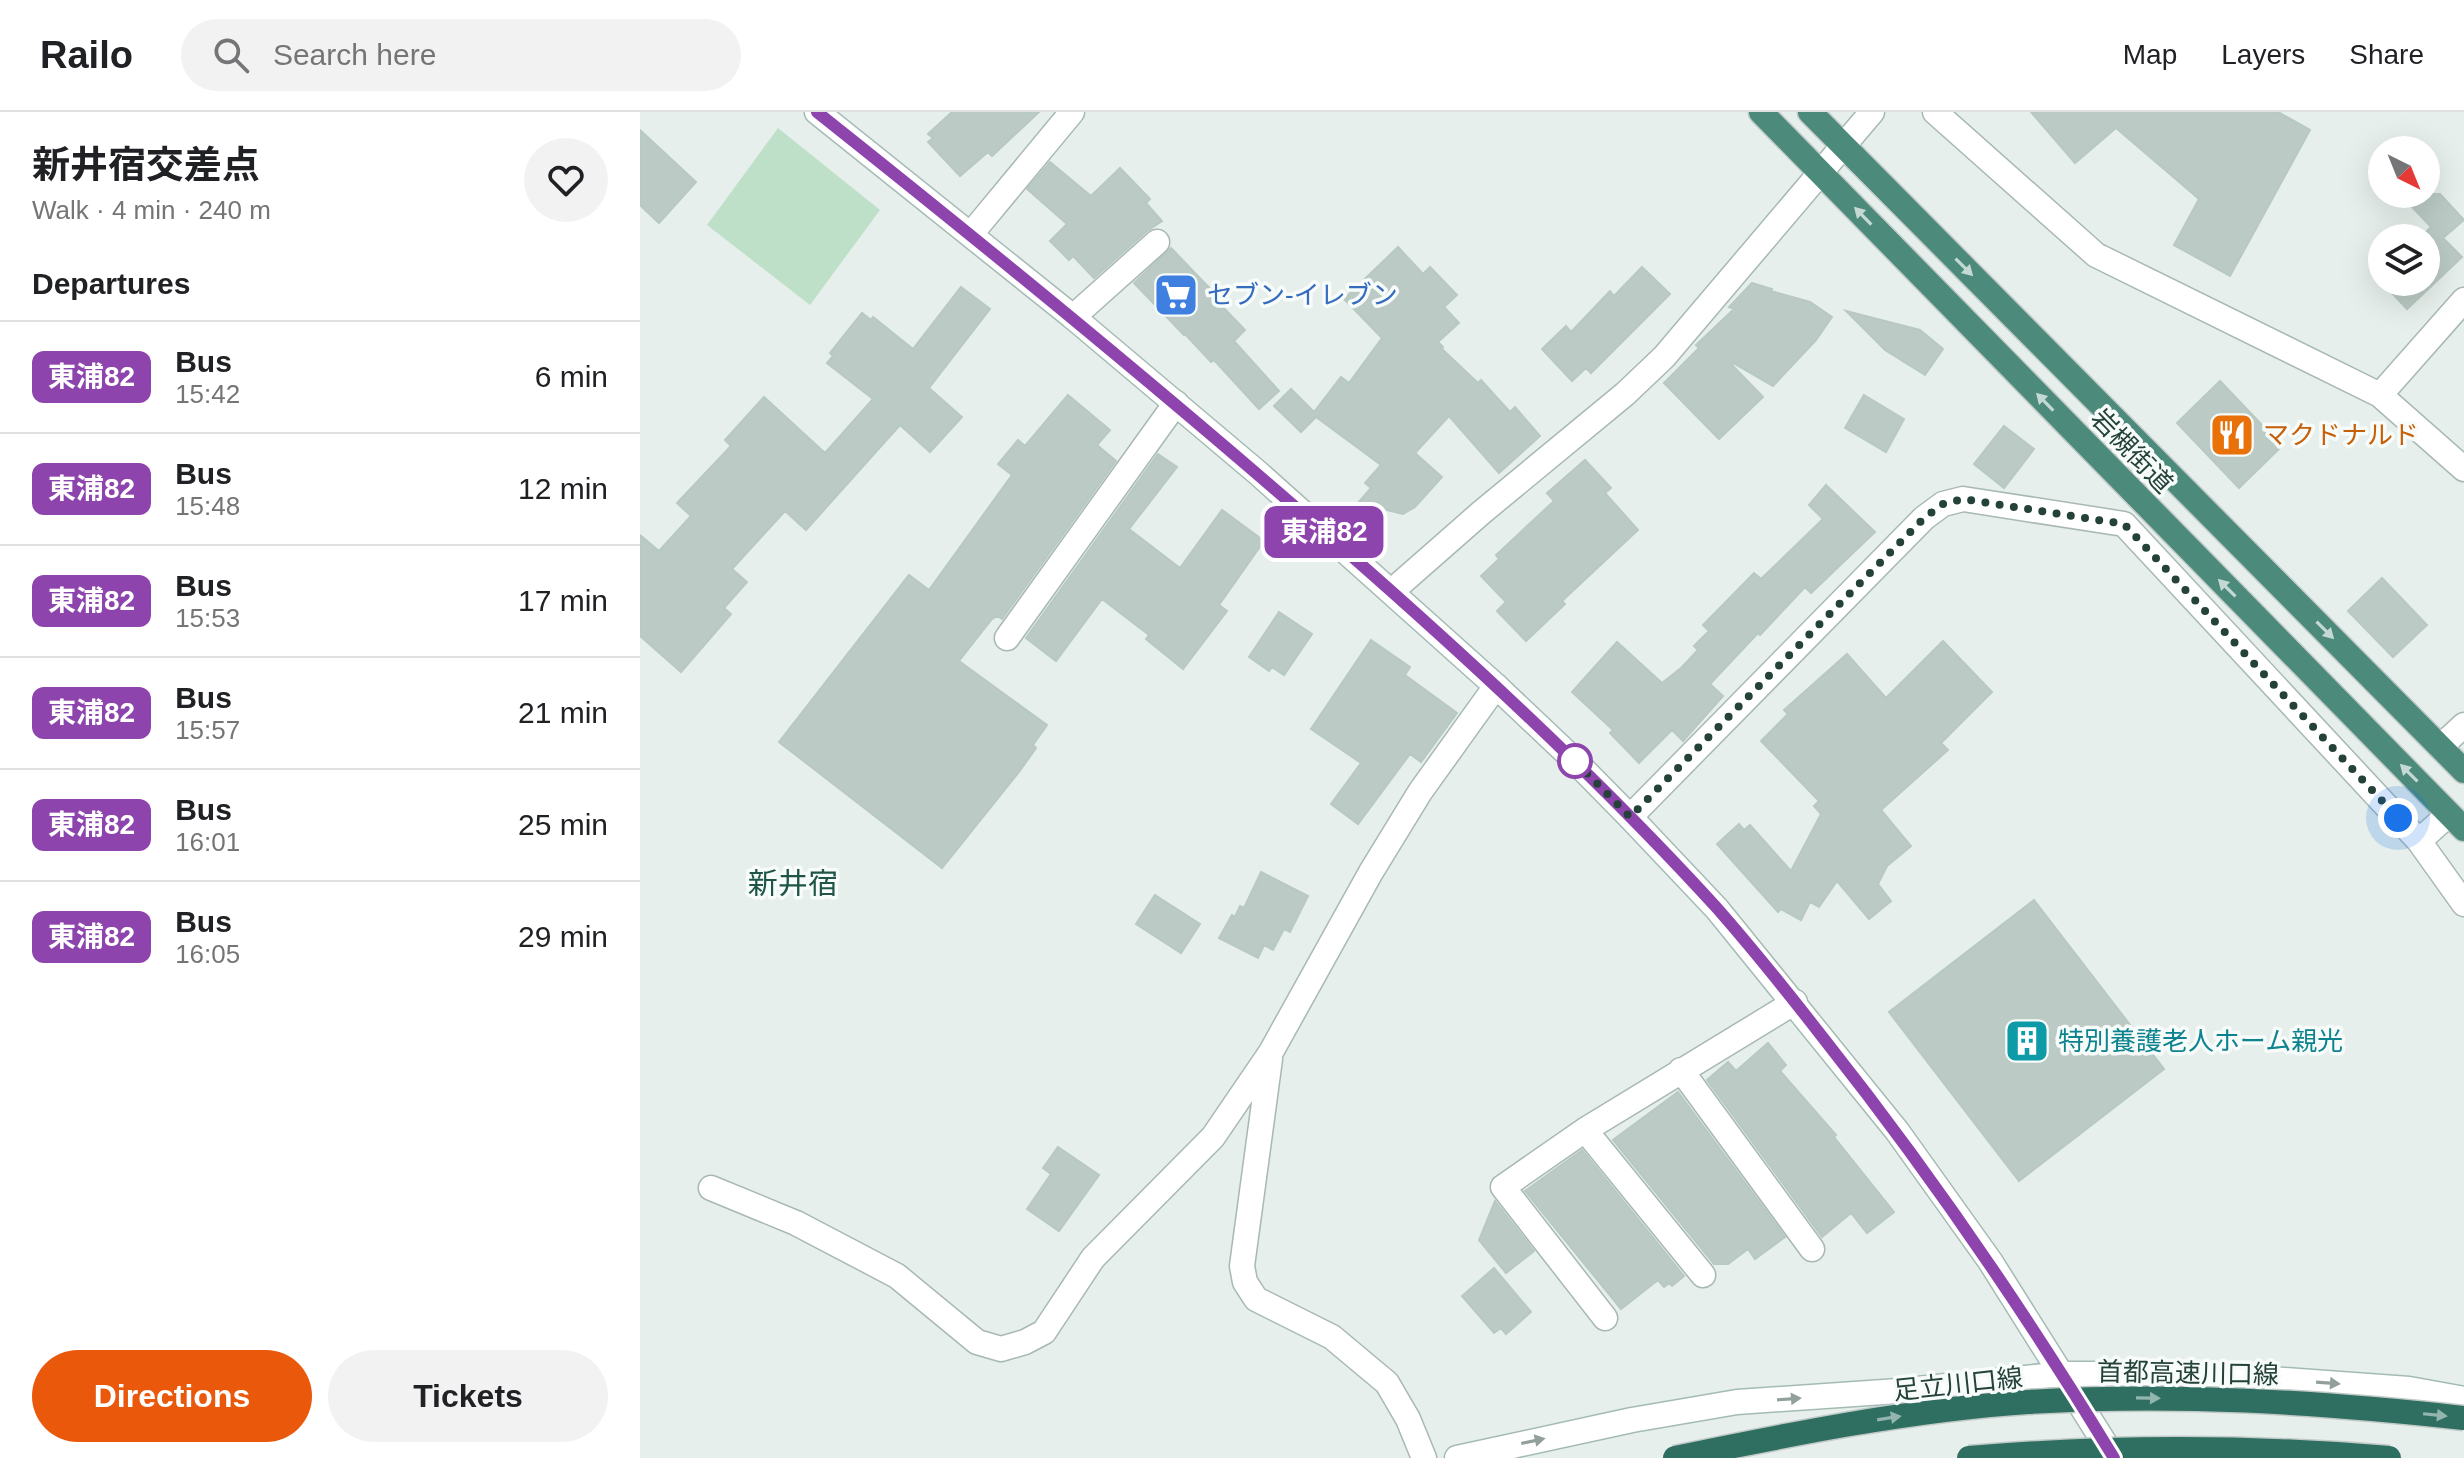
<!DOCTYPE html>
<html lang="en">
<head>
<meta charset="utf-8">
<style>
	body { margin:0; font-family:Arial,"Noto Sans JP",sans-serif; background:#f2f2f2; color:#202124; height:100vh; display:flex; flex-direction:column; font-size:30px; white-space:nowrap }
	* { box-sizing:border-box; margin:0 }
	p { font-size:26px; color:#757577 }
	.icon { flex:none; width:44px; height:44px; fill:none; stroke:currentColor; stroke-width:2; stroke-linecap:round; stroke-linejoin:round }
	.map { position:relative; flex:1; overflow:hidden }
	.details { display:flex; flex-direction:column; background:#fff; width:640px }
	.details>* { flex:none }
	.badge { padding:0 16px; border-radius:12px; font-size:28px; line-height:52px }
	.needle { width:52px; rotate:137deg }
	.controls { position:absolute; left:1728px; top:24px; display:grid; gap:16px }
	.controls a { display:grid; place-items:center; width:72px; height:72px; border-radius:50%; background:#fff; box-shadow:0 8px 32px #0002; font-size:40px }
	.you { position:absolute; width:40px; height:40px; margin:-20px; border:6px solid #fff; border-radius:50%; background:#1a73e8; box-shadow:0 0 0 12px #1a73e833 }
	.map>.badge { position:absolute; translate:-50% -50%; box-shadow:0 0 0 4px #fff }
	h2 { padding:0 32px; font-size:30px; line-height:72px }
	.round { display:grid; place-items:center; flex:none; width:84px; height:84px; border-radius:42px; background:#f2f2f2 }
	.summary { display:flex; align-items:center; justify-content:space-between; height:136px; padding:0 32px }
	h1 { font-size:38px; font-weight:700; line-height:60px }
	.button { display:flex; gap:16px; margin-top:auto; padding:16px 32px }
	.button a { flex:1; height:92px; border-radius:48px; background:#ea580c; color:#fff; font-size:32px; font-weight:700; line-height:92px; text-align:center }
	.button a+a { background:#f2f2f2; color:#202124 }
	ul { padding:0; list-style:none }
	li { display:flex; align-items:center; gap:24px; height:112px; padding:0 32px; border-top:2px solid #e0e0e0 }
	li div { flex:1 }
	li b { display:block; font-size:30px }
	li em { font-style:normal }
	li .badge { min-width:88px; font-weight:700; text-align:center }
	header { display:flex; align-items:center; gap:48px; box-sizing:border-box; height:112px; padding:0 40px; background:#fff; border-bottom:2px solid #e0e0e0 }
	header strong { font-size:38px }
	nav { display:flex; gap:44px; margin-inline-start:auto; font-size:28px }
	.search { width:560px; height:72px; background:#f2f2f2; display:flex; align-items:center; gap:20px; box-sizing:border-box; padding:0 28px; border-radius:44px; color:#757577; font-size:30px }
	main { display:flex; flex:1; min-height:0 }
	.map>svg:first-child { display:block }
</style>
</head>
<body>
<header>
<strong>Railo</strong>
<div class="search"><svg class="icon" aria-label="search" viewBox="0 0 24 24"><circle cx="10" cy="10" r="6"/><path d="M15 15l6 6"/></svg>Search here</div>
<nav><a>Map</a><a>Layers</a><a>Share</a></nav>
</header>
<main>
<section class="details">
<div class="summary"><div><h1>新井宿交差点</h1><p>Walk · 4 min · 240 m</p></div><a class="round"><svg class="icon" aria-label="heart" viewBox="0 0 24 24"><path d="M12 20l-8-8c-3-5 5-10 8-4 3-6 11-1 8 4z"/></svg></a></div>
<h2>Departures</h2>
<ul>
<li><span class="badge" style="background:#8e44ad;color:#fff">東浦82</span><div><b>Bus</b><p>15:42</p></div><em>6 min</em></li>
<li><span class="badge" style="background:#8e44ad;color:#fff">東浦82</span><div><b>Bus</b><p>15:48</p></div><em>12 min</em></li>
<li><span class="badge" style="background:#8e44ad;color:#fff">東浦82</span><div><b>Bus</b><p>15:53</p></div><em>17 min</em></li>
<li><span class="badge" style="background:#8e44ad;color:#fff">東浦82</span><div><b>Bus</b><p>15:57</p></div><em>21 min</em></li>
<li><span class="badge" style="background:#8e44ad;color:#fff">東浦82</span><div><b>Bus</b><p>16:01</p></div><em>25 min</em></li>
<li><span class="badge" style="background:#8e44ad;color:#fff">東浦82</span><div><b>Bus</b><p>16:05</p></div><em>29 min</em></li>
</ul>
<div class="button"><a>Directions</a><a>Tickets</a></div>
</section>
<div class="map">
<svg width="1824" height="1346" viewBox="0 0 1824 1346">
	<rect width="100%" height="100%" fill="#e6efeb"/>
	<path fill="#bfe0c8" d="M138,16L240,98L170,193L67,113Z"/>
	<path fill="#bbcac4" stroke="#b8c9c2" stroke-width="2" d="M312,0H399L352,44L348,40L320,64L288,30L293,26L288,22Z
		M1391,0H1638L1670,18L1590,164L1534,133L1559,87L1476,16L1435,51Z
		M0,18L56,70L19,111L0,93Z
		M410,50L451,84L480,56L510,87L506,91L522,109L507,119L454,166L433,144L429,148L410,129L427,112L387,77Z
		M1760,82H1800L1824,108L1803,126L1822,145L1767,197L1738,166L1742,162V170H1786V126H1780L1791,115Z
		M758,135L783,162L790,155L817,183L804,195L819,211L798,230L803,235L802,237L838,271L841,268L870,300L875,295L900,324L859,361L809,304L775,341L802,365L775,395L763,402L718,391L731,376L725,371L741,353L676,305L661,320L634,294L651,277L674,300L701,265L709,271L742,226L704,187Z
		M531,136L581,188L578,190L605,218L594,229L639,279L619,297L574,248L571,250L545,222L544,223L494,171Z
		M1002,155L1030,182L951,261L946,256L932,269L902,237L926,214L931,220L970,179L974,184Z
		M1112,171L1132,177L1131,179L1170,190L1192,205L1176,228L1133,274L1093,251L1092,253L1123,285L1079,327L1024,271L1059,236L1056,233L1094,197L1089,195Z
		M321,175L350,197L289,276L322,305L290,340L260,313L166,418L145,399L92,457L107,470L84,496L91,502L41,560L0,524V423L19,439L51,404L37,391L91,334L85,328L124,285L185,341L233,287L187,251L193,244L190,241L222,201L231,208L233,205L273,237Z
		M1206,199L1280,218L1303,237L1285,263L1245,238Z
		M1580,269L1642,334L1599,376L1537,311Z
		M428,283L470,318L457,333L476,349L362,507L357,504L352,507L319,549L407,613L393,633L396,636L379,660L302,756L139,630L269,463L289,478L372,363L358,352L378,328L385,334Z
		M1224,283L1264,307L1246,340L1205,316Z
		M1364,314L1394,337L1364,376L1334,352Z
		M518,342L537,355L489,417L540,456L582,398L624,429L579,493L587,499L543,557L506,527L509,523L462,487L416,549L386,526Z
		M945,348L971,376L965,381L998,418L922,489L925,492L886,529L857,499L866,490L841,464L859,447L856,443L914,389L907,381Z
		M1186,373L1235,420L1171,481L1165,475L1120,523L1118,521L1070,572L1083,584L1043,629L1032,618L999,651L970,621L973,618L932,580L977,530L1022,571L1041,556L1058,538L1054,534L1069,519L1063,513L1114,461L1121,467L1183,407L1169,393Z
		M1742,466L1787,513L1753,545L1708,499Z
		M639,500L672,522L644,563L632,555L629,559L609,545Z
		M731,528L770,555L765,563L817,601L781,650L770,642L718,712L691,692L721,651L671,617Z
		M1303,529L1352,580L1301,631L1308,638L1241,698L1271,734L1247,754L1238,772L1251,789L1229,807L1197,769L1179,795L1170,790L1161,808L1141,797L1138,800L1077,732L1099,712L1104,718L1110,713L1151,759L1181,702L1174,694L1179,689L1121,629L1148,602L1144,598L1207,542L1246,586Z
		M621,760L668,784L650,820L644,817L633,838L624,833L618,846L579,826L592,803L595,805L600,794L604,796Z
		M515,783L560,812L541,841L496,812Z
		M1394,788L1524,957L1379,1069L1249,900Z
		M1128,931L1146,953L1140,959L1196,1023L1194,1025L1254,1100L1227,1121L1211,1101L1182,1125L1067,968L1088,950L1096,959Z
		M1038,980L1145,1125L1115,1147L1108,1137L1088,1152H1074L973,1028Z
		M418,1035L459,1063L419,1119L387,1097L411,1062L403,1056Z
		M942,1038L1044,1164L1032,1174L1029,1171L1024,1175L1018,1168L981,1197L885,1079Z
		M855,1089L894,1139L866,1161L839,1128Z
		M854,1156L891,1200L866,1222L861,1216L854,1221L822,1184Z"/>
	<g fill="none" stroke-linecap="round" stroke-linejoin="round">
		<g stroke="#a8b8b2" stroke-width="27">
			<path id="minor" d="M1295,0L1456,143L1740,283L1824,188
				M331,122L432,0
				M433,205L517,130
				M1740,283L1824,357
				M367,526L536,291
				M1800,635L1824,613
				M990,705L1284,406L1303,392L1323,387L1484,412L1779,729L1809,702
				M1779,729L1824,792
				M630,947L602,1154L605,1170L616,1187L692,1225L747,1271L768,1307L784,1346
				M1041,958L1172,1137
				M945,1018L1063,1163
				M71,1076L156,1111L257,1164L337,1230L361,1237L385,1230L404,1220L453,1146L573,1025L631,940L731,760L780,680L856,574
				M965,1206L863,1075L945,1018L1155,890"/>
		</g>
		<g stroke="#a8b8b2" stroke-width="27">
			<path id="tertiary" d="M752,479L842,400L985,282L1024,245L1232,0"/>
		</g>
		<g stroke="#a4bbb3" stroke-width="27">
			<path id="secondary" d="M177,0L433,205L618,361L856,574L931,645L990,705L1077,797L1257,1019L1350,1149L1474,1346
				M817,1346L992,1308L1097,1290L1258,1279L1423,1262H1561L1769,1277L1824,1287"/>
		</g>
		<g stroke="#c2cac8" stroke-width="27">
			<path id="trunk" d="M1121,0L1824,717
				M1170,0L1824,659"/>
		</g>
		<use href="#minor" stroke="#fff" stroke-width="24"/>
		<use href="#tertiary" stroke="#fff" stroke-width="24"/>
		<use href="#secondary" stroke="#fff" stroke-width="24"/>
		<use href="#trunk" stroke="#4c8a7c" stroke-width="24"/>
		<g stroke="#c2cac8" stroke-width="27" stroke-linecap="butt">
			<path id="motorway-bridge" d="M1035,1346C1151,1322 1269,1298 1388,1290C1534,1281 1679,1290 1824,1306
				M1329,1346C1469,1334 1608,1334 1749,1346"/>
		</g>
		<use href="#motorway-bridge" stroke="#2f6f62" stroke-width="24"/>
	</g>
	<defs><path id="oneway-solid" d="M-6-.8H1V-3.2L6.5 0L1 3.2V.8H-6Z" transform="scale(2)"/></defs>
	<g fill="#c4d9d4">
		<use href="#oneway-solid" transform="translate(1223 104) rotate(-134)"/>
		<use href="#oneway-solid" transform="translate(1324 155) rotate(45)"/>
		<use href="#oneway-solid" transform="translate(1405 290) rotate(-134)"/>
		<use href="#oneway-solid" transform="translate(1587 476) rotate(-135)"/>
		<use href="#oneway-solid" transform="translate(1685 518) rotate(45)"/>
		<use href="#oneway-solid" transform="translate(1769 661) rotate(-135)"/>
	</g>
	<g fill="#92a09c">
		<use href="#oneway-solid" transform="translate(1688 1271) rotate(4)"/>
		<use href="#oneway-solid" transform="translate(1149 1287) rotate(-4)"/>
		<use href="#oneway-solid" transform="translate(893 1329) rotate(-12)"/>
	</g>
	<g fill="#93b5ae">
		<use href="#oneway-solid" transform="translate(1508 1286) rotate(1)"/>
		<use href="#oneway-solid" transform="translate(1795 1303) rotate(6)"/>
		<use href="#oneway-solid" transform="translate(1249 1306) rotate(-9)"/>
	</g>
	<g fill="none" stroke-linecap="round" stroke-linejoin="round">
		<g stroke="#fff" stroke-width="18">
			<path id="line" d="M177,0C357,143 535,289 708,441C836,553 961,669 1076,795C1113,837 1149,882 1184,927C1291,1062 1384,1198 1474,1346"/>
		</g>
		<use href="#line" stroke="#8e44ad" stroke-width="12"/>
		<path stroke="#24423a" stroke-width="8" stroke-dasharray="0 14.4" d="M935,649L931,645L990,705L1284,406L1303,392L1323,387L1484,412L1758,706"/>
	</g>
	<defs>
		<g id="supermarket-square" transform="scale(2.3)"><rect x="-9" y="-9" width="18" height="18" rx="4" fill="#3f7fe0" stroke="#f7fbf9"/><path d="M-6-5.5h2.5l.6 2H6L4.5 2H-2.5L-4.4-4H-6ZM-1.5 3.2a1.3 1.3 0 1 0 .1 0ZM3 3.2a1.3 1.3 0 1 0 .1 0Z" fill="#fff"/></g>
		<g id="restaurant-square" transform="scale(2.3)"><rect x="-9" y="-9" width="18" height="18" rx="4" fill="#e8710a" stroke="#f7fbf9"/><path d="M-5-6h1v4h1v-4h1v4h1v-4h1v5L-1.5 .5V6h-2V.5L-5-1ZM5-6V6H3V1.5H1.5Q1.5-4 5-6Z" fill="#fff"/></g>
		<g id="building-square" transform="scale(2.3)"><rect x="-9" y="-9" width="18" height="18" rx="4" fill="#0f9aa8" stroke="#f7fbf9"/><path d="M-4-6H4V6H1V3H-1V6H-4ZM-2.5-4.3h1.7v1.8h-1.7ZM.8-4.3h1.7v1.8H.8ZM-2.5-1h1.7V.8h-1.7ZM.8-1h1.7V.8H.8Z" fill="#fff"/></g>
	</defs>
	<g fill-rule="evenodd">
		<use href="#supermarket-square" x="536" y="183"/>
		<use href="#restaurant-square" x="1592" y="323"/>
		<use href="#building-square" x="1387" y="929"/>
	</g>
	<circle fill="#fff" stroke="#8e44ad" stroke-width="4" cx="935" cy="649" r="16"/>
	<g text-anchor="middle" stroke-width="7" stroke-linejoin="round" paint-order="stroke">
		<g font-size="26" fill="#366cbe" stroke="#f7fbf9" text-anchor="start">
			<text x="567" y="192">セブン-イレブン</text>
		</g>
		<g font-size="26" fill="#c56008" stroke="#f7fbf9" text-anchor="start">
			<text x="1623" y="332">マクドナルド</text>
		</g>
		<g font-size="26" fill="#24423a" stroke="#f7fbf9">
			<text transform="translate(1492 339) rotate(46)" y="9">岩槻街道</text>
			<text transform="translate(1548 1261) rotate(1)" y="9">首都高速川口線</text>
			<text transform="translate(1318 1272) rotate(-6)" y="9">足立川口線</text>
		</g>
		<g font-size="26" fill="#0d838f" stroke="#f7fbf9" text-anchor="start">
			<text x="1418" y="938">特別養護老人ホーム親光</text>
		</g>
		<g font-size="30" fill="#1f5548" stroke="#f7fbf9">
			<text x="153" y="782">新井宿</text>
		</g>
	</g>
</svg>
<div class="controls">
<a><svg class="needle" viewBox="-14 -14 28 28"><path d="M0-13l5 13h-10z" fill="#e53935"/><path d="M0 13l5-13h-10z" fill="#757577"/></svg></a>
<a><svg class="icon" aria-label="layers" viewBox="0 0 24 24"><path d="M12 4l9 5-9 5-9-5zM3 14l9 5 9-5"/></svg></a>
</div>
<div class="you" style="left:1758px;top:706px"></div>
<b class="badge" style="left:684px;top:420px;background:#8e44ad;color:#fff">東浦82</b>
</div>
</main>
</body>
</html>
